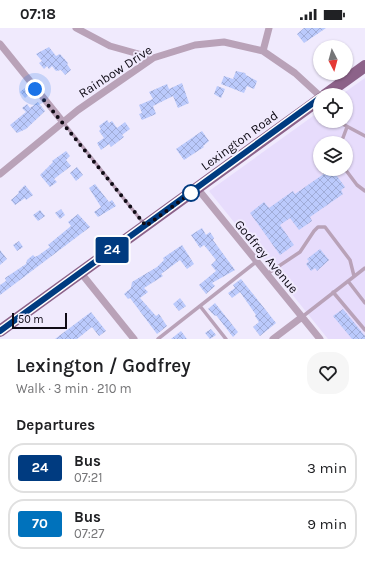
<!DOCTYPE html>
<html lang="en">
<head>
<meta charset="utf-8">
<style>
	body { margin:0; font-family:Karla,sans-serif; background:#f6f6f6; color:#202124; height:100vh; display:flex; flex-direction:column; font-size:15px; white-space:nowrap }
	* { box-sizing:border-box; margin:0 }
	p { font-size:13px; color:#757577 }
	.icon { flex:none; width:22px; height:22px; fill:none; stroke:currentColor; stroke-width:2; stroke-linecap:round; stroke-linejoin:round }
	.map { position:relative; height:311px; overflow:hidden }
	.side { display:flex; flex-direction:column; background:#fff; flex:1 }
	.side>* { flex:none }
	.badge { padding:0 8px; border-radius:3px; font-size:14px; line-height:26px }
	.needle { width:26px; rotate:174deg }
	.buttons { position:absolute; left:313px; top:12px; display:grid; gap:8px }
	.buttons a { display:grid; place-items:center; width:40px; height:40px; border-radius:50%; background:#fff; box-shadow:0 1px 3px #0004; font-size:20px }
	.scale { position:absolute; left:12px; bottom:10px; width:55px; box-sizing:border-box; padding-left:4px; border:2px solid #0f0b15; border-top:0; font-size:11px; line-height:14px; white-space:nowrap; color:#0f0b15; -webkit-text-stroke:3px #f0eafd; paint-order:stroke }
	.you { position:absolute; width:20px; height:20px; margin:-10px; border:3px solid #fff; border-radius:50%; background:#1a73e8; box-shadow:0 0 0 6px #1a73e833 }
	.map>.badge { position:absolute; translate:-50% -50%; box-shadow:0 0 0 2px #fff }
	h2 { padding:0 16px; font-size:15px; line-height:36px }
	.round { display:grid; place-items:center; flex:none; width:42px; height:42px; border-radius:16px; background:#f6f6f6 }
	.overview { display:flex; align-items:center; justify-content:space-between; height:68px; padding:0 16px }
	h1 { font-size:19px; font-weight:600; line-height:30px }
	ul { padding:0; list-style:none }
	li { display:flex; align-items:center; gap:12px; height:50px; margin:0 8px 6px; padding:0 8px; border:2px solid #e0e0e0; border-radius:16px }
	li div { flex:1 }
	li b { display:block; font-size:15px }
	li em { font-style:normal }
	li .badge { min-width:44px; font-weight:700; text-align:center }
	.status { display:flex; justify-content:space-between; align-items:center; height:28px; padding:0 20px; background:#fff; direction:ltr }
	.status svg { height:11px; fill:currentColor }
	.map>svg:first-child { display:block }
</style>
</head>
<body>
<div class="status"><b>07:18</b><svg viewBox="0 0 49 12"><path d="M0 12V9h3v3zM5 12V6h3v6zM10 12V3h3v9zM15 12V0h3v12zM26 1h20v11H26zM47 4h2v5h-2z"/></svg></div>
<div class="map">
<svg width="365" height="311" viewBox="0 0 365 311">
	<defs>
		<pattern id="building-cross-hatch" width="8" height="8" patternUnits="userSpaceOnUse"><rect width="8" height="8" fill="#bbcafc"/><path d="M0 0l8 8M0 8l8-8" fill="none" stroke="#a0acd7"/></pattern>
	</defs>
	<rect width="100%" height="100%" fill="#f0eafd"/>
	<path fill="#e7dcfc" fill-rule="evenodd" d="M365,50V311H328L209,163L320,83V93H346V67H341ZM320,115H346V141H320Z"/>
	<path fill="url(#building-cross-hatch)" d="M304,0H326L304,15L297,6Z
		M49,19L56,28L60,26L68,35L67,36L71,42L65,47L61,42L56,43L52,38L49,41L47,38L44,41L39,35L42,33L36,26Z
		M236,43L245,45L246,47L257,53L254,61L247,58L244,65L221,56L224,48L233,51Z
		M182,55L189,75L178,80L173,68L153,78L156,86L142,92L139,86L142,85L139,77L153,71L149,64L167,56L169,61Z
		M217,58L225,61L221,70L214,66Z
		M26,59L31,65L25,70L20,64Z
		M38,74L45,83L26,101L17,105L10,97L26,84L22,80L27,76L30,80Z
		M107,92L109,95L112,93L117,100L125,94L130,101L122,107L124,109L111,119L109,116L101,122L97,115L104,110L99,103L101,101L99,98Z
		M202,103L209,113L203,118L204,119L184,132L176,121Z
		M66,123L70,128L66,132L71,138L54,151L57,154L50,159L40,147L53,134L52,133Z
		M77,139L83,147L76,153L70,145Z
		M328,143L330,147L334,144L345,159L341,162L343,166L310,189L312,193L299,202L290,190L280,197L294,217L280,227L250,185L264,174L269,180L293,163L295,166Z
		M95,156L109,174L112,172L116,178L98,189L94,184L101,179L89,160Z
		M25,157L33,167L26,172L25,170L15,177L11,172L19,165L18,164Z
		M61,181L65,187L60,191L55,185Z
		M40,182L45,188L38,193L33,187Z
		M78,186L90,199L0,267V257L6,253L5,250L26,236L27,232L33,227L35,229L39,227L50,219L48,217L71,198L68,194Z
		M202,200L206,207L210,204L214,210L213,212L235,242L212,255L215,258L206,266L199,257L216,243L211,237L216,232L204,217L200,220L191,207Z
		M19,213L23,219L17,223L13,217Z
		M182,217L194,236L187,241L180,232L161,246L163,248L144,260L148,264L140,270L156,288L159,286L167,298L157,306L130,270L128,271L124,266L131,260L132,254L157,239L164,232L163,230Z
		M320,221L329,232L317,243L315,240L311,243L306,236L309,233L307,231Z
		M0,222L7,231L0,237Z
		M241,251L276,295L260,308L253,299L259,294L255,288L256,287L240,264L232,270L228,265L235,260L233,257Z
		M180,270L186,278L179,283L173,276Z
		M215,275L238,304L233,309L216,287L215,288L208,281Z
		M343,281L365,308V311H352L333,288Z
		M91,284L106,303L99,308L92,299L77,311H55Z
		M211,301L216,307L210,311L205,305Z
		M181,303L187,311H171Z"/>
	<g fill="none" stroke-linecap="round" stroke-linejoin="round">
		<path stroke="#958f9f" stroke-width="1.5" stroke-dasharray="2 2" stroke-linecap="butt" d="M323,144L324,146"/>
		<path stroke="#b9a2b8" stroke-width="3.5" d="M337,93L365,108
			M63,94L144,196
			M341,115L347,99
			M345,141L357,157L365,163
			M267,246L300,224L314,203L318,199H325L350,232L354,248
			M348,253L365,275
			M333,264L365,302
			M200,278L226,311
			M302,289L365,240
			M158,311L256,234"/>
		<path stroke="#b9a2b8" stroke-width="7" d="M76,0L110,18L153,30
			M0,16L63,94
			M263,23L269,0
			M0,146L78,82L153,30L195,17L224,14L263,23L295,45L320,68
			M197,160L320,311
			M81,245L134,311
			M273,311L302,289"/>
		<path stroke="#8c6289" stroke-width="12" d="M325,67L365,38
			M0,303L320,71"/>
	</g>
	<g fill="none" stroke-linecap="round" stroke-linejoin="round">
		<g stroke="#fff" stroke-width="9">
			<path id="line" d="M0,303L320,70"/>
		</g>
		<use href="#line" stroke="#003b80" stroke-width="6"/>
		<path stroke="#0f0b15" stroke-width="4" stroke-dasharray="0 7.2" d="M35,61L146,198L191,165"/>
	</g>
	<circle fill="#fff" stroke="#003b80" stroke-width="2" cx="191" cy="165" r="8"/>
	<g text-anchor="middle" stroke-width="4" stroke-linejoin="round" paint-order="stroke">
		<g font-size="13" fill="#0f0b15" stroke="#f0eafd">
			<text transform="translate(115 43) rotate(-33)" y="5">Rainbow Drive</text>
			<text transform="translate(239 112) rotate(-36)" y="5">Lexington Road</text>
			<text transform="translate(267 228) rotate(50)" y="5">Godfrey Avenue</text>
		</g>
	</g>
</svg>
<div class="buttons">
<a><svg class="needle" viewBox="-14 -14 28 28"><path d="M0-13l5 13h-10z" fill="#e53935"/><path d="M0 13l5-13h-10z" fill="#757577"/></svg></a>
<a><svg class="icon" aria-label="locate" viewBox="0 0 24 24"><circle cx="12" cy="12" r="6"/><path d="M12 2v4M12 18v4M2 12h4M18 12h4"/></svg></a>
<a><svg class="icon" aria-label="layers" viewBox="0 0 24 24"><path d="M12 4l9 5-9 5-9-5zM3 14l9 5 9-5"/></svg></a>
</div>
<div class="scale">50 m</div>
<div class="you" style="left:35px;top:61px"></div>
<b class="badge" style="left:112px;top:222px;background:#003b80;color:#fff">24</b>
</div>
<section class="side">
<div class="overview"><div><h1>Lexington / Godfrey</h1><p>Walk · 3 min · 210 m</p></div><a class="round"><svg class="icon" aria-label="heart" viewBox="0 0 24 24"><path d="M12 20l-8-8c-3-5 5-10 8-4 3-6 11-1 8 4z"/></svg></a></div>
<h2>Departures</h2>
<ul>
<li><span class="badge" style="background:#003b80;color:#fff">24</span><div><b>Bus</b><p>07:21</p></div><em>3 min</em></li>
<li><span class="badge" style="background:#0072bc;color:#fff">70</span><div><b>Bus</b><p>07:27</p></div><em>9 min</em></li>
</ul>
</section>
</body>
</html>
